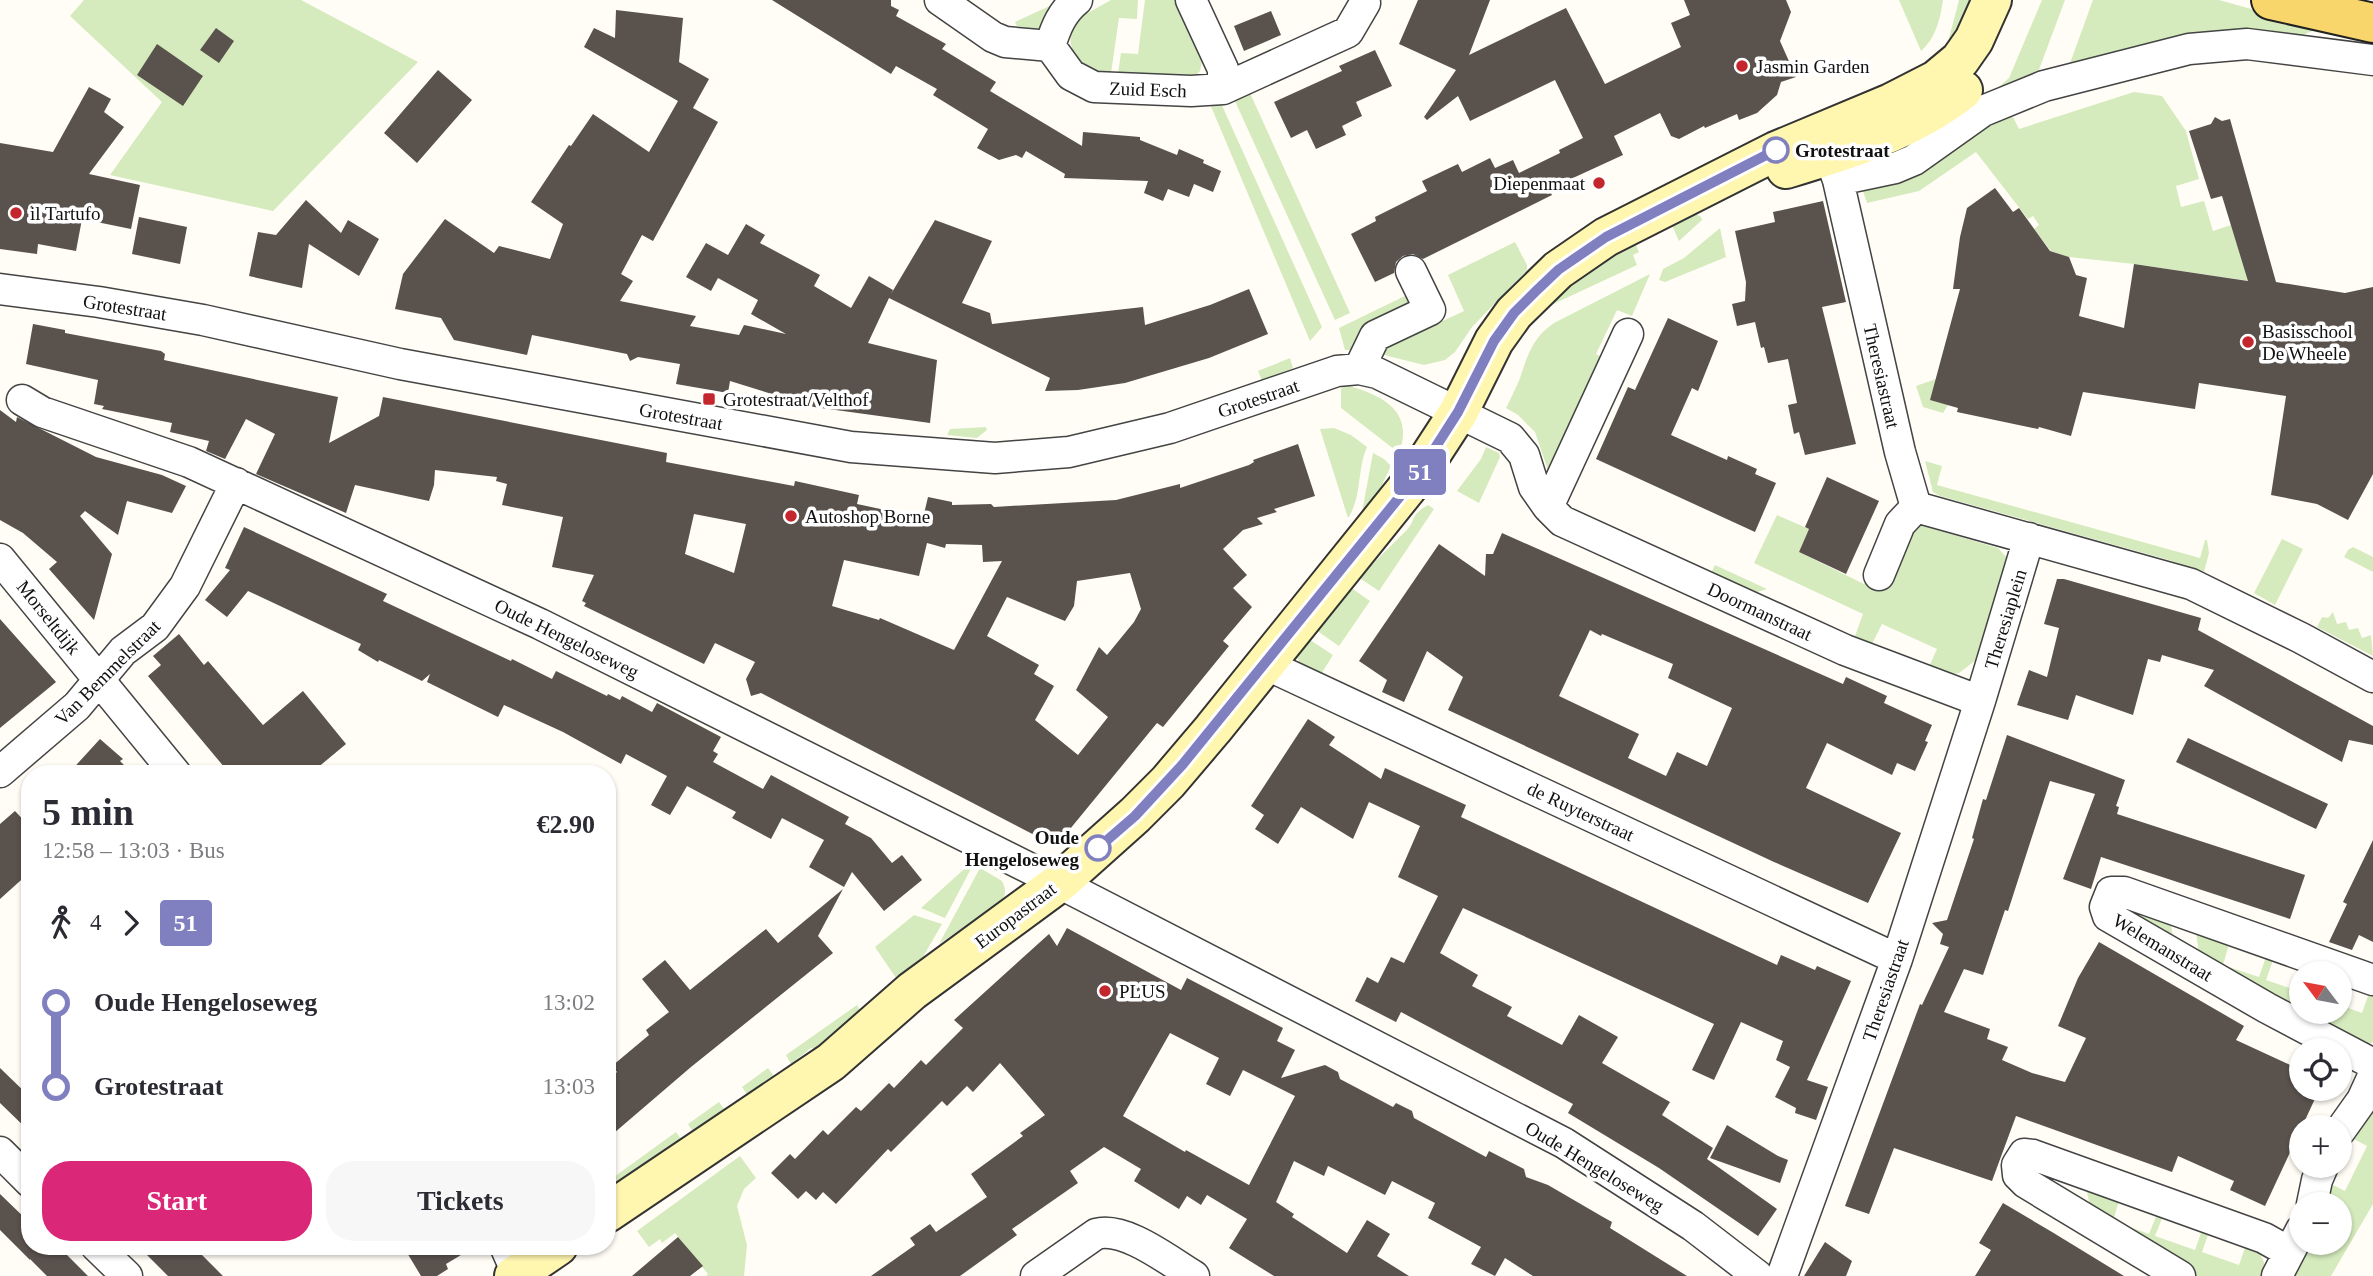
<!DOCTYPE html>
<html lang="en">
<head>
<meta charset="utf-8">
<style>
	body { margin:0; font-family:Georgia,serif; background:#f7f7f7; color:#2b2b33; height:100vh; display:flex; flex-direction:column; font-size:26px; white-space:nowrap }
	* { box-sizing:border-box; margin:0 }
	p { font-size:23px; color:#7c7c81 }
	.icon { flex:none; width:38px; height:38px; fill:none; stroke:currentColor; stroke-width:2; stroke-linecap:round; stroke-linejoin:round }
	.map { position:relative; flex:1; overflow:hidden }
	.side { position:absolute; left:21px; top:765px; width:595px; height:490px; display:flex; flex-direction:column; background:#fff; border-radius:28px; box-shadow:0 2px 5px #0004 }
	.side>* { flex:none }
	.badge { padding:0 14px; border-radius:5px; font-size:24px; line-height:46px }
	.needle { width:46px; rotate:302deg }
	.tools { position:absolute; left:2289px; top:961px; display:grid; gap:14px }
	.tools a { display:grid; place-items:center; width:63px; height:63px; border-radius:50%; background:#fff; box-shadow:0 2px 5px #0004; font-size:35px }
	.map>.badge { position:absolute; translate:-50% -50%; box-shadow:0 0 0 4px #fff }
	.legs { display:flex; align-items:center; gap:10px; height:77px; padding:0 21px; font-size:23px }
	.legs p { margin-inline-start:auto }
	.overview { display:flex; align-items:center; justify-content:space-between; height:119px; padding:0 21px }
	h1 { font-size:38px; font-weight:800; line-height:52px }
	.primary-button { display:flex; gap:14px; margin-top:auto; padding:14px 21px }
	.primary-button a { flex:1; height:80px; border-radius:28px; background:#db2777; color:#fff; font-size:28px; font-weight:800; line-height:80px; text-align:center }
	.primary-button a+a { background:#f7f7f7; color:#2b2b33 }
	ul { padding:0 21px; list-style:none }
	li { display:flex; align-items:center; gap:24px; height:84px; font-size:26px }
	li i { display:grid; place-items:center; width:10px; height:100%; margin:0 9px; background:currentColor }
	li i::after { content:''; width:18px; height:18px; margin:-9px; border:5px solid; border-radius:50%; background:#fff }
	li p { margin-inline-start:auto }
	li:first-child i { background:linear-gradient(#0000 50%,currentColor 0) }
	li:last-child i { background:linear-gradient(currentColor 50%,#0000 0) }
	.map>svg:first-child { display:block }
</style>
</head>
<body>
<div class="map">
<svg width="2373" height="1276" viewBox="0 0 2373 1276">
	<rect width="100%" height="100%" fill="#fffdf5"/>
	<path fill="#d5ebbd" d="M84,0H301L418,62L273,211L110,175L162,102L70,16Z
		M1111,0H1138L1137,19L1119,18L1111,73C1102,73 1090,74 1083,67C1071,56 1066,34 1075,20Z
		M1145,0H1175L1202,62L1200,71L1196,75L1118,74L1121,53L1138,54Z
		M1899,0H1943C1940,19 1936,38 1921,51Z
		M1959,0H1982L1936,61L1948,42Z
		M2042,0H2065L2037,75L1988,97L2009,78Z
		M2093,0H2219L2319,28L2291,40L2069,66Z
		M1054,4L1043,30L1020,32L1015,22Z
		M1249,91L1350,313L1335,320L1234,99Z
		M2134,92L2162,96L2186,131L2199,179L2176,186L2181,207L2204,201L2213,231L2231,225L2250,281L2134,264L2069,257L2051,251L2034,229L2039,225L2033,216L2028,219L1976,152L1919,191L1867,203L1862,188L2011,113L2019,129Z
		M1220,101L1322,327L1310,341L1210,104Z
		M1694,213L1701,217L1702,220L1679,241L1670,221Z
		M1720,228L1726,257L1665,282L1659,280L1663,269L1684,258Z
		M1633,239L1639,252L1633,255L1637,265L1547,307L1544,303Z
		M1515,242L1527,265V270L1472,327L1455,352L1445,360L1424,365L1380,354V344L1412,328L1421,331L1464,311L1448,275Z
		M1650,274L1632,316L1617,310L1596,354L1603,358L1549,473L1535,432L1518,415L1506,408C1511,398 1516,388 1520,378C1528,354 1533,337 1554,323Z
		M1407,295L1413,310L1364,350H1345L1339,328Z
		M1290,358L1293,368L1262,381L1258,371Z
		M1936,379L1931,400L1948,405L1943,413L1923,407L1916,386Z
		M1346,385C1381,395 1415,410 1399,453L1341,408V389Z
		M986,427L987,430L977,438L947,435L950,429Z
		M1334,428L1351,435L1367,447C1357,469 1362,498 1348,518L1320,429Z
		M1486,447L1499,453L1500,457L1479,503L1457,491L1481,459Z
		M1373,453L1384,459L1391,466L1369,512L1349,531L1362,512Z
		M1925,461L1942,466L1937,485L2200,558L2205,540H2207L2209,553L2204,572L2169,560L1940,496L1933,492Z
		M1428,505L1434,509L1379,591L1355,575L1363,564H1373C1384,552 1395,542 1406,531C1417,519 1409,516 1428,505Z
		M1777,515L1809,529L1799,552L1864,584C1874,565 1899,532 1920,525L1998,548L2008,559L1980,657L1959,673L1949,675L1928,669L1937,649L1882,624L1872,644L1855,636L1863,614L1754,563Z
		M2282,539L2303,549L2275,605L2254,593Z
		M2353,547L2373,557V572L2344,557L2348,550Z
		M1715,565L1767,589L1754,593L1711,573Z
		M1347,585L1370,601L1339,646L1313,628Z
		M2333,612L2337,624L2346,622L2349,630L2358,628L2362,638L2371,635L2373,656L2317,627L2322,617L2328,618Z
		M1304,636L1333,655L1318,679C1307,672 1300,667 1296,654Z
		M972,862L974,863L945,918L921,908Z
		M980,868L1002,881C1007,891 1006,897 998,904L939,944Z
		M2120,901L2169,915L2175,947L2118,915Z
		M914,915L942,924L923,957L896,978L875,947Z
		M2195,924L2229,944L2223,965L2259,977L2266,957L2273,960L2266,980L2301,992V1012H2340V1005L2362,1013L2369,993L2373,991V1042L2367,1045L2200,961Z
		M857,1005L861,1012L823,1051L811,1048L791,1064L786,1055Z
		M768,1068L776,1079L749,1097L742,1087Z
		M2373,1101V1204L2331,1276H2289L2307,1243L2340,1242V1204H2322L2327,1182L2345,1191L2367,1146L2348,1136Z
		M719,1102L727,1113L694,1134L688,1124Z
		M676,1132L681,1139V1143L607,1205V1182Z
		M740,1156L756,1178L744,1189L737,1206L747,1245L744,1276H706L708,1274L675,1233L662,1243L660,1239L649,1247L637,1231Z
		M2084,1178L2119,1201L2113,1221L2149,1234L2157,1214L2163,1216L2155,1236L2195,1250L2202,1230L2209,1232L2202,1252L2239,1265L2246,1245C2261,1252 2266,1259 2265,1276H2191L2092,1216Z"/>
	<path fill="#5a524d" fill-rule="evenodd" d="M772,0H891V6L899,10L896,16L946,44L942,49L996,82L990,91L1082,146L1083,132L1140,137V140L1177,155L1179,149L1204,160L1203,163L1221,171L1213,192L1194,184L1189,197L1168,189L1163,201L1144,193L1148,181L1064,178L1065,174L1026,151L1022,158L1016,155L999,160L977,148L988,129L933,95L937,89L896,66L891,74Z
		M1418,0H1490L1469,55L1566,8L1605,84L1681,47L1671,23L1690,15L1684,0H1786L1791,12L1780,41L1796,77L1781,82L1777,95L1757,113L1739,120L1737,114L1705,128L1704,126L1679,139L1671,136L1660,113L1614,136L1623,155L1549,189L1552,195L1423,259L1413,254L1403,256L1396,262L1394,273L1375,282L1351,234L1376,221L1375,217L1427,191L1422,181L1458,164L1462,172L1490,158L1495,168L1513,160L1519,173L1560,153L1559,150L1583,138L1555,80L1470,121L1458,96L1427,120L1424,117L1456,70L1399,44Z
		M616,10L683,18L679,62L709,79L693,108L718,122L653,241L642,235L621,274L633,281L620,301L696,316L690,326L739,335L744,325L786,334L751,314L758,300L718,278L711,291L686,277L706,243L728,255L746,224L765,235L760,243L820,275L814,286L851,308L869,276L893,290L891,294L935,220L992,241L962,303L990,313L992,324L1143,307L1145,325L1210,305L1249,289L1268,334L1209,358L1125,383L1078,390L1045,391L1050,378L889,298L868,343L937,360L930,423L814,407L730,381L728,393L676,384L680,364L638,357L630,361L627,354L532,335L527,355L454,340L441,318L395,309L403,274L445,219L494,253L499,246L550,259L563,224L531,202L569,145L571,146L593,114L649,152L678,101L584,47L594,28L615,38Z
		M1271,11L1281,35L1244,51L1234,26Z
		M216,28L234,41L219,63L200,50Z
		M157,44L203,76L183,106L137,75Z
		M1375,50L1392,86L1356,102L1362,116L1342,126L1346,135L1316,149L1307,130L1291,138L1274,102L1342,71L1339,66Z
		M438,70L472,100L417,163L384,133Z
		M89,87L111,99L104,112L124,127L89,174L140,185L131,229L82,219L76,251L38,244L37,254L0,249V143L53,152Z
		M2215,117L2222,121L2230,119L2276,282L2345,293L2373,287V474L2348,520L2317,504L2271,495L2286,396L2199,383L2195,409L2083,392L2071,436L2039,427L2038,429L1957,412L1958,408L1930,400L1960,289H1953L1960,237L1967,208L1995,188L2013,212L2019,208L2050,251L2069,257L2076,275L2087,278L2079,316L2124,328L2134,264L2248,281L2222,196L2211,199L2189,131L2211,124Z
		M306,200L341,233L348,220L379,239L359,276L309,244L302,288L249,276L258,232L276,235Z
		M1823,201L1846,302L1822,307L1856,444L1805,455L1799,432L1794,434L1788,405L1797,403L1788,359L1768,363L1764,347L1761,348L1755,322L1737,326L1732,304L1745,301L1746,282L1735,231L1775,222L1773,212Z
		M139,217L187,227L180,264L132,254Z
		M1668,318L1718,341L1698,391L1692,388L1671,435L1727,460L1728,456L1757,469L1755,474L1776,483L1755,532L1596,459L1628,387L1635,390Z
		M33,324L65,330V333L161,351L165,354L164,360L338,397L329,443L379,416L383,397L667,453L666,462L794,486L795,481L859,495L857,504L923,518L928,497L952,502V505L991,504L994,507L1116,500L1180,484V488L1249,465L1254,462L1253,460L1298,444L1315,496L1274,509L1277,512L1257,518L1263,524L1243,530L1223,549L1247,575L1233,588L1252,607L1223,641L1229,646L1163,727L1157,723L1061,840L1052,834L1046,841L761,693L751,696L746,679L755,662L715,643L704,664L584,606L586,603L582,601L594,575L552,567L563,517L502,505L507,484L496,481L497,477L435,470L434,485L429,501L355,485L346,513L256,474L275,434L246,419L225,459L206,451L209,441L170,432L172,423L102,409L104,406L94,404L98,380L26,364ZM694,514L746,524L734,573L685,554ZM927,543L945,548L946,544L982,545L983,562L1002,561L954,650L880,618L879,620L832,606L844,560L919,576ZM1130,573L1141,609L1134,622L1107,655L1099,647L1076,690L1108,717L1078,755L1035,720L1054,686L1034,674L1039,665L987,636L1007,597L1065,621L1074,606L1077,581Z
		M0,410L16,422L17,417L96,457L162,475L186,486L172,513L127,501L118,535L85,511L80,516L112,554L94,620L49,569L57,562L23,533L0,520Z
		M1827,477L1879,501L1846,574L1799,552L1809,529L1805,527Z
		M244,527L387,594L383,601L511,661L512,659L552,679L556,671L607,696L608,694L620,700L622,696L652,712L657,703L721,737L713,751L718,754L713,762L763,789L771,775L849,817L845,824L871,838L892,863L902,855L922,880L884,911L852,872L844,887L809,867L824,840L782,818L771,839L732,818L736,812L687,786L670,815L651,805L667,776L626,754L621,764L563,732L504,705L498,717L427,682L430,674L422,681L379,660L378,662L358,650L361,644L248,591L227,617L205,600L230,570L225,568Z
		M1502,533L1843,684L1846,677L1887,696L1884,703L1932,725L1925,741L1928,742L1915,771L1897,763L1892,775L1827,743L1806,788L1901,833L1868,903L1774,862L1448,710L1463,677L1427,651L1404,702L1382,692L1387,680L1359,661L1439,544L1485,576L1486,554H1493ZM1590,630L1601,636L1602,634L1673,664L1668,678L1732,708L1707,766L1677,752L1666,776L1628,758L1639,734L1559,696Z
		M2057,579H2064L2201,618L2198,630L2373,726V745L2349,740L2342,762L2204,686L2214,670L2162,655L2160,662L2148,659L2133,715L2076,695L2068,720L2017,705L2029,670L2047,677L2059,628L2044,624Z
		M0,619L56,682L0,728Z
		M179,634L204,665L208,661L263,725L303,691L346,744L310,774H230L148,676L161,665L153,656Z
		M1308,719L1335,737L1329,745L1381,779L1385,768L1466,805L1461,817L1777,965L1781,955L1815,970L1817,966L1851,981L1807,1080L1828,1087L1816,1120L1795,1113L1796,1108L1775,1097L1790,1067L1776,1060L1783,1041L1741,1022L1714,1080L1692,1070L1714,1024L1671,1004L1463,908L1440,953L1478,975L1472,986L1512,1007L1507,1016L1562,1045L1579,1015L1618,1037L1602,1063L1670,1102L1662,1115L1713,1148L1707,1159L1777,1209L1758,1236L1659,1168L1568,1113L1573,1104L1401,1012L1396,1022L1355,1001L1367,977L1378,983L1391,957L1404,963L1438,896L1398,877L1420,826L1369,802L1353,839L1301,807L1278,844L1255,829L1264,815L1251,806Z
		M2007,735L2125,780L2116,806L2119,807L2117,814L2305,875L2290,919L2101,857L2091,889L2063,879L2095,794L2050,781L2008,911L2005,910L1983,975L1964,969L1944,1012L1990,1029L1987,1039L2008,1047L2002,1060L2032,1073L2065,1082L2086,1038L2058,1026L2078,978L2099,942L2244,1026L2236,1040L2301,1070V1088H2320L2265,1206L2230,1190L2234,1181L2178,1156L2172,1172L2016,1116L1992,1181L1894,1148L1869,1214L1845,1206L1920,1004L1922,1005L1949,947L1940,944L1943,934L1932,923L1947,920L1974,839L1972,838L1983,799L1986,800Z
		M2188,738L2328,804L2316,829L2176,762Z
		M100,739L123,759L120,761L133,774H68Z
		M15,811L30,827V872L0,899V824Z
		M2373,840V942L2359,935L2352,950L2329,942L2347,904L2343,902Z
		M843,889L818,936L833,953L691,1067L607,1139V1080L617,1072L612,1066L649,1035L646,1030L669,1012L642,979L665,960L690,990L766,929L778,943Z
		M1067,928L1181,990L1187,978L1283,1028L1277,1041L1295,1050L1281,1078L1325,1065L1338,1072L1340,1079L1393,1107L1396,1103L1412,1111L1414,1118L1486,1157L1489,1151L1524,1169L1526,1177L1548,1185L1603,1217L1612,1222L1610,1228L1687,1276H1533L1505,1258L1495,1276L1471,1264L1481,1247L1428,1218L1435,1203L1392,1181L1385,1195L1328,1166L1324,1176L1294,1161L1276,1202L1294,1214L1292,1217L1347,1253L1367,1220L1390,1234L1377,1256L1409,1276H1274L1229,1248L1247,1219L1207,1195L1201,1205L1187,1196L1179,1209L1134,1181L1141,1169L1104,1147L1070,1171L1078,1183L1012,1229L1017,1235L960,1276H871L915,1245L910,1238L930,1224L936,1232L987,1197L971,1174L1023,1136L1020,1133L1045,1115L1000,1063L973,1092L967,1086L947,1106L942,1101L891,1152L888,1149L836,1204L823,1192L816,1200L806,1191L798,1199L771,1173L790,1154L795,1159L823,1130L828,1135L856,1107L861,1111L889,1083L894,1088L921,1060L926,1065L963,1028L954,1020L1049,934L1057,946ZM1170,1033L1219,1058L1206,1084L1230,1096L1243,1070L1295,1096L1249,1185L1186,1150L1185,1152L1123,1116Z
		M0,1068L30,1097V1132L0,1103Z
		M1727,1125L1778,1156L1788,1160L1780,1183L1710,1158Z
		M0,1194L30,1223V1246H58L88,1276H47L30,1259V1260L0,1230Z
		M2003,1203L2052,1232L2124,1276H1975L1991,1250L1979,1243Z
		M678,1237L703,1266L690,1276H632Z
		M1825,1242L1852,1261L1846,1276H1804Z
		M138,1246H193L223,1276H168Z
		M403,1246H476L446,1264L448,1269L437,1276H421Z"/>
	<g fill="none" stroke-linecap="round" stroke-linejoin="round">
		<g stroke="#444" stroke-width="33">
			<path id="street" d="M940,0L993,37L1005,42L1050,46L1071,75L1094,87L1191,91L1223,89L1348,32L1365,3
				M1191,0L1223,69V89
				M1050,46C1056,27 1062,12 1077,0
				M1822,135L1838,180L1900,452L1916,507L2191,584L2301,638L2373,677
				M1838,180L1895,168L1914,160L1983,111L2044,86L2189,49L2247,44L2373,60
				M0,289L99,302L203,320L400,364L851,447L995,458L1069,452L1170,428L1337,371L1359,369L1377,373L1510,438L1524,455L1534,487L1548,507L1628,334
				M1359,369L1375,336L1430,310L1411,271
				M22,400L42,412L189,462L540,624L1059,883L1564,1143L1693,1226L1758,1276
				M1548,507L1562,521L1845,650L1980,701
				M0,559L176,774
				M1879,575L1900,524L1916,507
				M1265,664L1897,959
				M0,772L77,706L123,651L155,627L185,586L236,483
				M2373,980L2124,892H2111L2105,907L2108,916L2267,1008L2373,1064
				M2340,1131L2362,1100L2373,1076
				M0,1152L30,1182
				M2312,1204L2317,1180L2323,1166
				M96,1246L127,1276
				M505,1246L517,1273
				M1036,1276L1096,1234C1125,1226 1169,1261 1194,1276
				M1782,1276L1897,959L1980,701L2029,538
				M2180,1276L2026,1183L2018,1175L2017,1165L2024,1154L2033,1155L2264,1238L2289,1252
				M2277,1276L2301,1230"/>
		</g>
		<g stroke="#333" stroke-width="42">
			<path id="secondary" d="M1786,169C1849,150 1911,131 1963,90
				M607,1213L831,1062L912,991L1059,883L1135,815L1168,782L1213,729L1419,473L1458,413L1494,341L1514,313L1558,270L1606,237L1776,151L1891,103L1936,80L1960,60L1974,40L1992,0
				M514,1276L558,1246"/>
		</g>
		<g stroke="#222" stroke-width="42">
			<path id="primary" d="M2271,0L2373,23"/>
		</g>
		<use href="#street" stroke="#fff" stroke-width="30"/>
		<use href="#secondary" stroke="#fff6b0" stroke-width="38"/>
		<use href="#primary" stroke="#f9d66b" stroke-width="38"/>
	</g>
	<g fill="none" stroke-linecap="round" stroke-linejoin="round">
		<g stroke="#fff" stroke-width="16">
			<path id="line-1" d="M1098,848L1135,816L1183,764L1419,473L1458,412L1494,341L1514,313L1538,289L1558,270L1606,237L1776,150"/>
		</g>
		<use href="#line-1" stroke="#8080c0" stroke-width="10"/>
	</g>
	<g fill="#c4262e" stroke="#fff" stroke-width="2.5">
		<circle cx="1742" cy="66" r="7"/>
		<circle cx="1599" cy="183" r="7"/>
		<circle cx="16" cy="213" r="7"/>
		<circle cx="2248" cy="342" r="7"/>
		<rect x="702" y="392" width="14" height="14" rx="3.5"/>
		<circle cx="791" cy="516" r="7"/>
		<circle cx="1105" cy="991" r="7"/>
	</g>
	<g fill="#fff" stroke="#8080c0" stroke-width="3.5">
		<circle cx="1776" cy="150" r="12"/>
		<circle cx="1098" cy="848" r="12"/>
	</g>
	<g text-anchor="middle" stroke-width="7" stroke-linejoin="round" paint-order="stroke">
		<g font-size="19" fill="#111" stroke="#fff" text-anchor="start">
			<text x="1756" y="73">Jasmin Garden</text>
			<text x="1585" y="190" text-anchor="end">Diepenmaat</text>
			<text x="30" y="220">il Tartufo</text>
			<text x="2262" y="338">Basisschool<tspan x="2262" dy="22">De Wheele</tspan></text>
			<text x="723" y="406">Grotestraat/Velthof</text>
			<text x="805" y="523">Autoshop Borne</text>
			<text x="1119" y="998">PLUS</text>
		</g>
		<g font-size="19" fill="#111" stroke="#fff">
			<text transform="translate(1148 89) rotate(2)" y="7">Zuid Esch</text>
			<text transform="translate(125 307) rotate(9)" y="7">Grotestraat</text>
			<text transform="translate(1882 376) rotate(77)" y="7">Theresiastraat</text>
			<text transform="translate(1258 398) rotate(-19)" y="7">Grotestraat</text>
			<text transform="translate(681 416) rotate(10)" y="7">Grotestraat</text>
			<text transform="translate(1760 611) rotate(25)" y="7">Doormanstraat</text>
			<text transform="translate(49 617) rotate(51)" y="7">Morseltdijk</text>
			<text transform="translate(2005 619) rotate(-73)" y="7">Theresiaplein</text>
			<text transform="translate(567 638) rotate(26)" y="7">Oude Hengeloseweg</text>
			<text transform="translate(107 672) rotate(-45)" y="7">Van Bemmelstraat</text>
			<text transform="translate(1581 811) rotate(25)" y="7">de Ruyterstraat</text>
			<text transform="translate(1015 915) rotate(-37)" y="7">Europastraat</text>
			<text transform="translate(2163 947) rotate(31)" y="7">Welemanstraat</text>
			<text transform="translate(1885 990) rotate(-71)" y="7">Theresiastraat</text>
			<text transform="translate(1595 1166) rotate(31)" y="7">Oude Hengeloseweg</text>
		</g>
		<g font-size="19" font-weight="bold" fill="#111" stroke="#fff" text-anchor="start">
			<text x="1795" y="157">Grotestraat</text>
			<text x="1079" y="844" text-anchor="end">Oude<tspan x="1079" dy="22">Hengeloseweg</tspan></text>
		</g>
	</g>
</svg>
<div class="tools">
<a><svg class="needle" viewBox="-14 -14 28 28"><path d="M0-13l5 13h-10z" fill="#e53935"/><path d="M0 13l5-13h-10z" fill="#7c7c81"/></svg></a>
<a><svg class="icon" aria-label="locate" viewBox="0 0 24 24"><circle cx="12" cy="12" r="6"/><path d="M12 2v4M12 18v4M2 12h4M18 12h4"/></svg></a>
<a>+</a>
<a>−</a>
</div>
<b class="badge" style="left:1420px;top:472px;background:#8080c0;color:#fff">51</b>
<section class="side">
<div class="overview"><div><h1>5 min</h1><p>12:58 – 13:03 · Bus</p></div><b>€2.90</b></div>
<div class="legs"><svg class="icon" aria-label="walk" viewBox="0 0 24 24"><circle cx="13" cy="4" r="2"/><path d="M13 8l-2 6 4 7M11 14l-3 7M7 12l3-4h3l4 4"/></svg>4<svg class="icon" aria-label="forward" viewBox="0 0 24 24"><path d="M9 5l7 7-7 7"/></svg><b class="badge" style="background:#8080c0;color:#fff">51</b></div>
<ul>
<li><i style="color:#8080c0"></i><b>Oude Hengeloseweg</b><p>13:02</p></li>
<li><i style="color:#8080c0"></i><b>Grotestraat</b><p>13:03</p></li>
</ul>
<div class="primary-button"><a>Start</a><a>Tickets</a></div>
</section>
</div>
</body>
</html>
